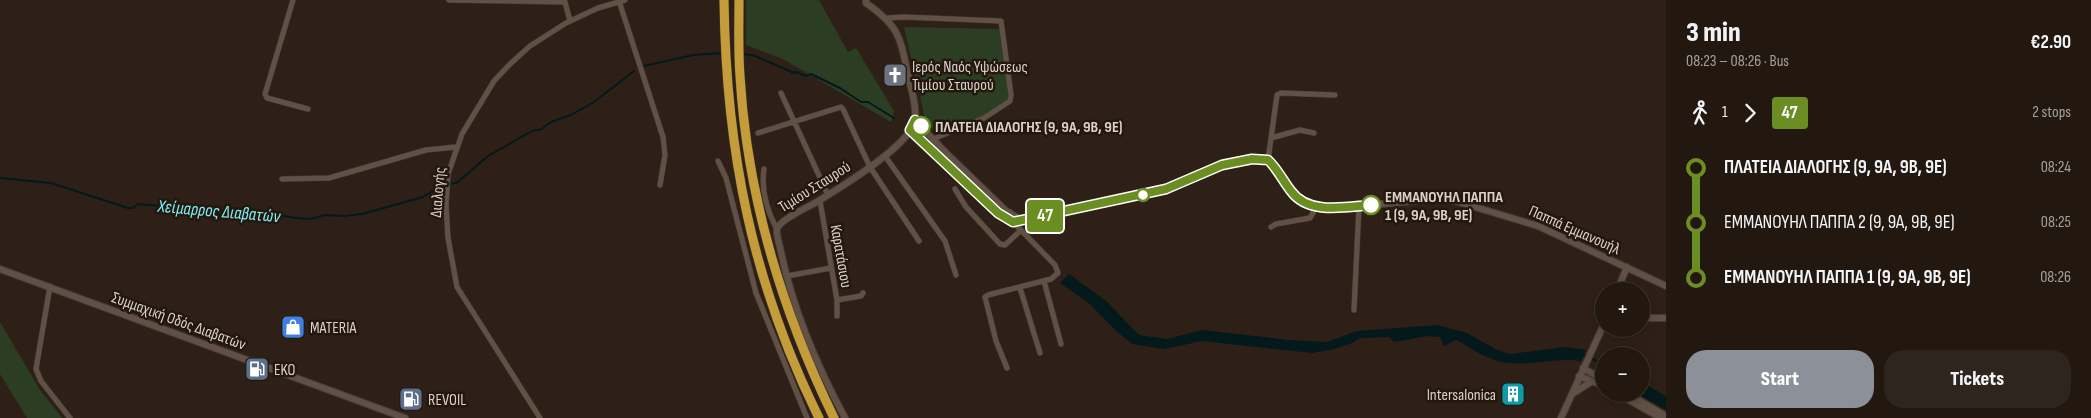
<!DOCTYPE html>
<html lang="en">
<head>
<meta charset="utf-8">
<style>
	body { margin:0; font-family:"Sofia Sans Condensed",sans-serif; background:#2e251e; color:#f1f3f6; height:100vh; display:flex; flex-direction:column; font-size:19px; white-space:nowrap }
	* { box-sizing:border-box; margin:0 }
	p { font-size:16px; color:#a2a09f }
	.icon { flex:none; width:28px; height:28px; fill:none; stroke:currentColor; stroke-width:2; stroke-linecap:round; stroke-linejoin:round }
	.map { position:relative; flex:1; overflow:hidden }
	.details { display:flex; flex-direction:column; background:#221810; width:425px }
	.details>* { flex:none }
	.badge { padding:0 10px; border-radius:4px; font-size:18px; line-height:32px }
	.tools { position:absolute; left:1595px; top:282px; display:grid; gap:10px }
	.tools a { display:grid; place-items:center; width:55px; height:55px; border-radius:50%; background:#221810; box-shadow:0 2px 12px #0003,0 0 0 1px #3f3730; font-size:25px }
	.map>.badge { position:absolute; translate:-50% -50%; box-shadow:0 0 0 2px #fff }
	.legs { display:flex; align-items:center; gap:8px; height:55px; padding:0 20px; font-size:16px }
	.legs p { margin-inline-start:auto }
	.head { display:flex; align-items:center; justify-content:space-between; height:85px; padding:0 20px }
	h1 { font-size:28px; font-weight:800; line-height:38px }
	.primary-button { display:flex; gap:10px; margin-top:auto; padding:10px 20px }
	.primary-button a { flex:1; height:58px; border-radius:20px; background:#8c9099; color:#fff; font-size:20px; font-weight:800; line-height:58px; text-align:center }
	.primary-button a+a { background:#2e251e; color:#f1f3f6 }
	ul { padding:0 20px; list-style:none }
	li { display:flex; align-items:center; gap:18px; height:55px; font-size:19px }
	li i { display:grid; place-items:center; width:8px; height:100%; margin:0 6px; background:currentColor }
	li i::after { content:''; width:12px; height:12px; margin:-6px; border:4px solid; border-radius:50%; background:#221810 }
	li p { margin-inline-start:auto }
	li:first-child i { background:linear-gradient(#0000 50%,currentColor 0) }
	li:last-child i { background:linear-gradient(currentColor 50%,#0000 0) }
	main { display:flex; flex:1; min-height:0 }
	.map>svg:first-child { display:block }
</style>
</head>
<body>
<main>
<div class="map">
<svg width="1666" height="418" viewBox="0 0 1666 418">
	<rect width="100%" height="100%" fill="#2e2016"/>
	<path fill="#2b3e24" d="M746,0H819L848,52L856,48L894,111L891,122L783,59L746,45Z
		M904,27L999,29L1009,100L976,120L936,134L925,118Z
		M0,322L40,390L62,418H27L0,374Z"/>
	<path fill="#03191b" d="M1069,274L1106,301L1139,335L1167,339L1202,330L1289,340L1327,342L1357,331L1437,325L1467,333L1497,350L1510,354L1566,347L1586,350L1581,361C1555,357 1528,367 1502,362C1486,359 1471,348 1456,340L1444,346L1440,337L1428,336L1394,342L1389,337L1360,338L1352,343L1335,349L1312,353L1202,341L1164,349L1132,344L1116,331L1090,304L1060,283Z
		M1641,382L1666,396V410L1638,394H1641Z"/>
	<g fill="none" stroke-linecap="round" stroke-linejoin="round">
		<path stroke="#03191b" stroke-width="2" d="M742,54L753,55L794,73L796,72L806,76L811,74L840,88L861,102H868L894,118
			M644,66L693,55L722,53
			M0,178L51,183L128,208H133L138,204L227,211L231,208L297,218L310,219L325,215L345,216L362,214L423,197L437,188
			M451,184L458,182L488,156L534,130H540L551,122L571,115L594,102L634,71
			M1583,355L1597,361"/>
		<g stroke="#453a33" stroke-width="6">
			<path id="minor" d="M293,0L265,94L267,98L308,109
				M449,0L565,2L570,21
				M619,1L663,137L665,155L660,185
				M887,18L904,17L1001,21L1011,95L1010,101L984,118L933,139
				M781,93L828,195
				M758,133L841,107L843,109L870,167L919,241
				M1271,138L1300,130L1314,133
				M885,156L945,241L956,275
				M1268,160L1277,95L1281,93L1335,95
				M718,161L726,178L756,293L807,418
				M764,169C761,190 767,211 777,229
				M282,179L329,178L426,150L456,147
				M955,189L966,207L1000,244L1005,245L1020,231
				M820,201L837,300V316
				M1271,227L1276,224L1310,218L1314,211V206
				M787,276L831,268
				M1044,281L1061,344
				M50,286L36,369L41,381L70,418
				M1020,288L1040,353
				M837,300L861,296L863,293
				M1354,310L1359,206
				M1007,368L996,341L985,297L988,295L1051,279L1058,273L1055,265L1013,222
				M540,418L457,287L448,238L446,205L448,174L462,134L494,81L510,64L530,46L566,23L598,8L625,0"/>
		</g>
		<g stroke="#453a33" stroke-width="8">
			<path id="tertiary" d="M915,120L945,152L1005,210L1021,220
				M910,130L998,213L1013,222L1166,189L1212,168L1252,159L1262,158L1271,162L1298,199L1309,205L1324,207L1359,206L1438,199L1455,201L1538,226L1666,286
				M0,269L405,418
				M1617,291L1627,267
				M1641,318H1666
				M1583,368L1604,380
				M1579,376L1604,386
				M1572,394L1591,382
				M1618,394L1661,418
				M1628,394L1666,416
				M845,418C817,366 793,310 781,252C780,245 776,236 777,229C780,219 811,206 820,200C841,187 911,145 915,120C917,106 911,89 908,75C900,37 900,27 866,3V0
				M1561,418L1604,324"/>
		</g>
		<g stroke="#453a33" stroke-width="10">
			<path id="trunk" d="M724,0C726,151 752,282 819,418
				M739,0C739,25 738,51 740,76C747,195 782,311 834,418"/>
		</g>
		<use href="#minor" stroke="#605045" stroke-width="5"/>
		<use href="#tertiary" stroke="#605045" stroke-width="6"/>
		<use href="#trunk" stroke="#c49c3a" stroke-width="9"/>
	</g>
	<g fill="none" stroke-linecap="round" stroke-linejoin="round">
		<g stroke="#fff" stroke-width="11">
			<path id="line-1" d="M921,126L915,120L910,130L998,213L1013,222L1166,189L1222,165L1252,159L1268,160C1277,168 1283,181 1291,191C1308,215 1345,207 1371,205"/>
		</g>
		<use href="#line-1" stroke="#6b8e23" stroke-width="8"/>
	</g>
	<defs>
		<g id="church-square" transform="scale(1.25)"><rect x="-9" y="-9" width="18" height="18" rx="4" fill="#6b7280" stroke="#24170d"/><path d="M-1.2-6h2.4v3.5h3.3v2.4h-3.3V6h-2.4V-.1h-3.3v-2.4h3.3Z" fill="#fff"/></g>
		<g id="shop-square" transform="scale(1.25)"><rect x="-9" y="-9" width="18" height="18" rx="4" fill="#3f7fe0" stroke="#24170d"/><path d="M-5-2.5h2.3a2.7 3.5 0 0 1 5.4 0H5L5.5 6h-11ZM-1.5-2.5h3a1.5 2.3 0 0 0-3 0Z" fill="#fff"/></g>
		<g id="fuel-square" transform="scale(1.25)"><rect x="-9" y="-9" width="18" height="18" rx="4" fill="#5c6f8a" stroke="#24170d"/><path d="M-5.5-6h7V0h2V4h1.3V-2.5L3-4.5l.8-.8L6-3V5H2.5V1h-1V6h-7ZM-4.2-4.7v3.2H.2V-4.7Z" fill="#fff"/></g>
		<g id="building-square" transform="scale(1.25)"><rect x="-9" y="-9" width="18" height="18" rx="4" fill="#0f9aa8" stroke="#24170d"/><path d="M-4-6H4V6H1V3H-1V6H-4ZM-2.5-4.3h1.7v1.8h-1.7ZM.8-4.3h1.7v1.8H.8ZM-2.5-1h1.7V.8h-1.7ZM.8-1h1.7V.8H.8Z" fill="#fff"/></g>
	</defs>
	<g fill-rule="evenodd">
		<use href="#church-square" x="895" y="75"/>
		<use href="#shop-square" x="293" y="327"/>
		<use href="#fuel-square" x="257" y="369"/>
		<use href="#building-square" x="1513" y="394"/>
		<use href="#fuel-square" x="411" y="399"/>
	</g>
	<g fill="#fff" stroke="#6b8e23" stroke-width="2.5">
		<circle cx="921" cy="126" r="9"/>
		<circle cx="1143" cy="195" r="6"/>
		<circle cx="1371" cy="205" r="9"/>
	</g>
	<g text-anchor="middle" stroke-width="5" stroke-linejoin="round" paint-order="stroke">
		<g font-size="16" fill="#dad1ca" stroke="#24170d" text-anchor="start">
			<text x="912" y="72">Ιερός Ναός Υψώσεως<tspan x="912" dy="18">Τιμίου Σταυρού</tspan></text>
			<text x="310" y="333">MATERIA</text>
			<text x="274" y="375">EKO</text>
			<text x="1496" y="400" text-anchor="end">Intersalonica</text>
			<text x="428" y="405">REVOIL</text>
		</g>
		<g font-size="16" font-weight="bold" fill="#dad1ca" stroke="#24170d" text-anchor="start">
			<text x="935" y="132">ΠΛΑΤΕΙΑ ΔΙΑΛΟΓΗΣ (9, 9Α, 9Β, 9Ε)</text>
			<text x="1385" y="202">ΕΜΜΑΝΟΥΗΛ ΠΑΠΠΑ<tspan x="1385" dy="18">1 (9, 9Α, 9Β, 9Ε)</tspan></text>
		</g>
		<g font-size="16" fill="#dad1ca" stroke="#24170d">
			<text transform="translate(814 186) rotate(-32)" y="6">Τιμίου Σταυρού</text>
			<text transform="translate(437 192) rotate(-85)" y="6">Διαλογής</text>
			<text transform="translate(1575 229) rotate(24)" y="6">Παππά Εμμανουήλ</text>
			<text transform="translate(842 256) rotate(80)" y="6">Καρατάσιου</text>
			<text transform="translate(179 320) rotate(20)" y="6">Συμμαχική Οδός Διαβατών</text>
		</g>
		<g font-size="18" font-style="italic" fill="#7cedf6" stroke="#24170d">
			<text transform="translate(219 211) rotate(5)" y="6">Χείμαρρος Διαβατών</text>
		</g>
	</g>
</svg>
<div class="tools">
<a>+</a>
<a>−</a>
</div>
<b class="badge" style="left:1045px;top:216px;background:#6b8e23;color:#fff">47</b>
</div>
<section class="details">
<div class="head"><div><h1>3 min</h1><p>08:23 – 08:26 · Bus</p></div><b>€2.90</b></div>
<div class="legs"><svg class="icon" aria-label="walk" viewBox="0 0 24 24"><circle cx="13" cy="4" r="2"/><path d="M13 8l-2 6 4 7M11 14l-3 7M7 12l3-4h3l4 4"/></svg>1<svg class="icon" aria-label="forward" viewBox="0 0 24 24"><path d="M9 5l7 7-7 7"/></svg><b class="badge" style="background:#6b8e23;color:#fff">47</b><p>2 stops</p></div>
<ul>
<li><i style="color:#6b8e23"></i><b>ΠΛΑΤΕΙΑ ΔΙΑΛΟΓΗΣ (9, 9Α, 9Β, 9Ε)</b><p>08:24</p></li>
<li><i style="color:#6b8e23"></i><span>ΕΜΜΑΝΟΥΗΛ ΠΑΠΠΑ 2 (9, 9Α, 9Β, 9Ε)</span><p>08:25</p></li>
<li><i style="color:#6b8e23"></i><b>ΕΜΜΑΝΟΥΗΛ ΠΑΠΠΑ 1 (9, 9Α, 9Β, 9Ε)</b><p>08:26</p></li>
</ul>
<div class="primary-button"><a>Start</a><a>Tickets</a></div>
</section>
</main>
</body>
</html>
